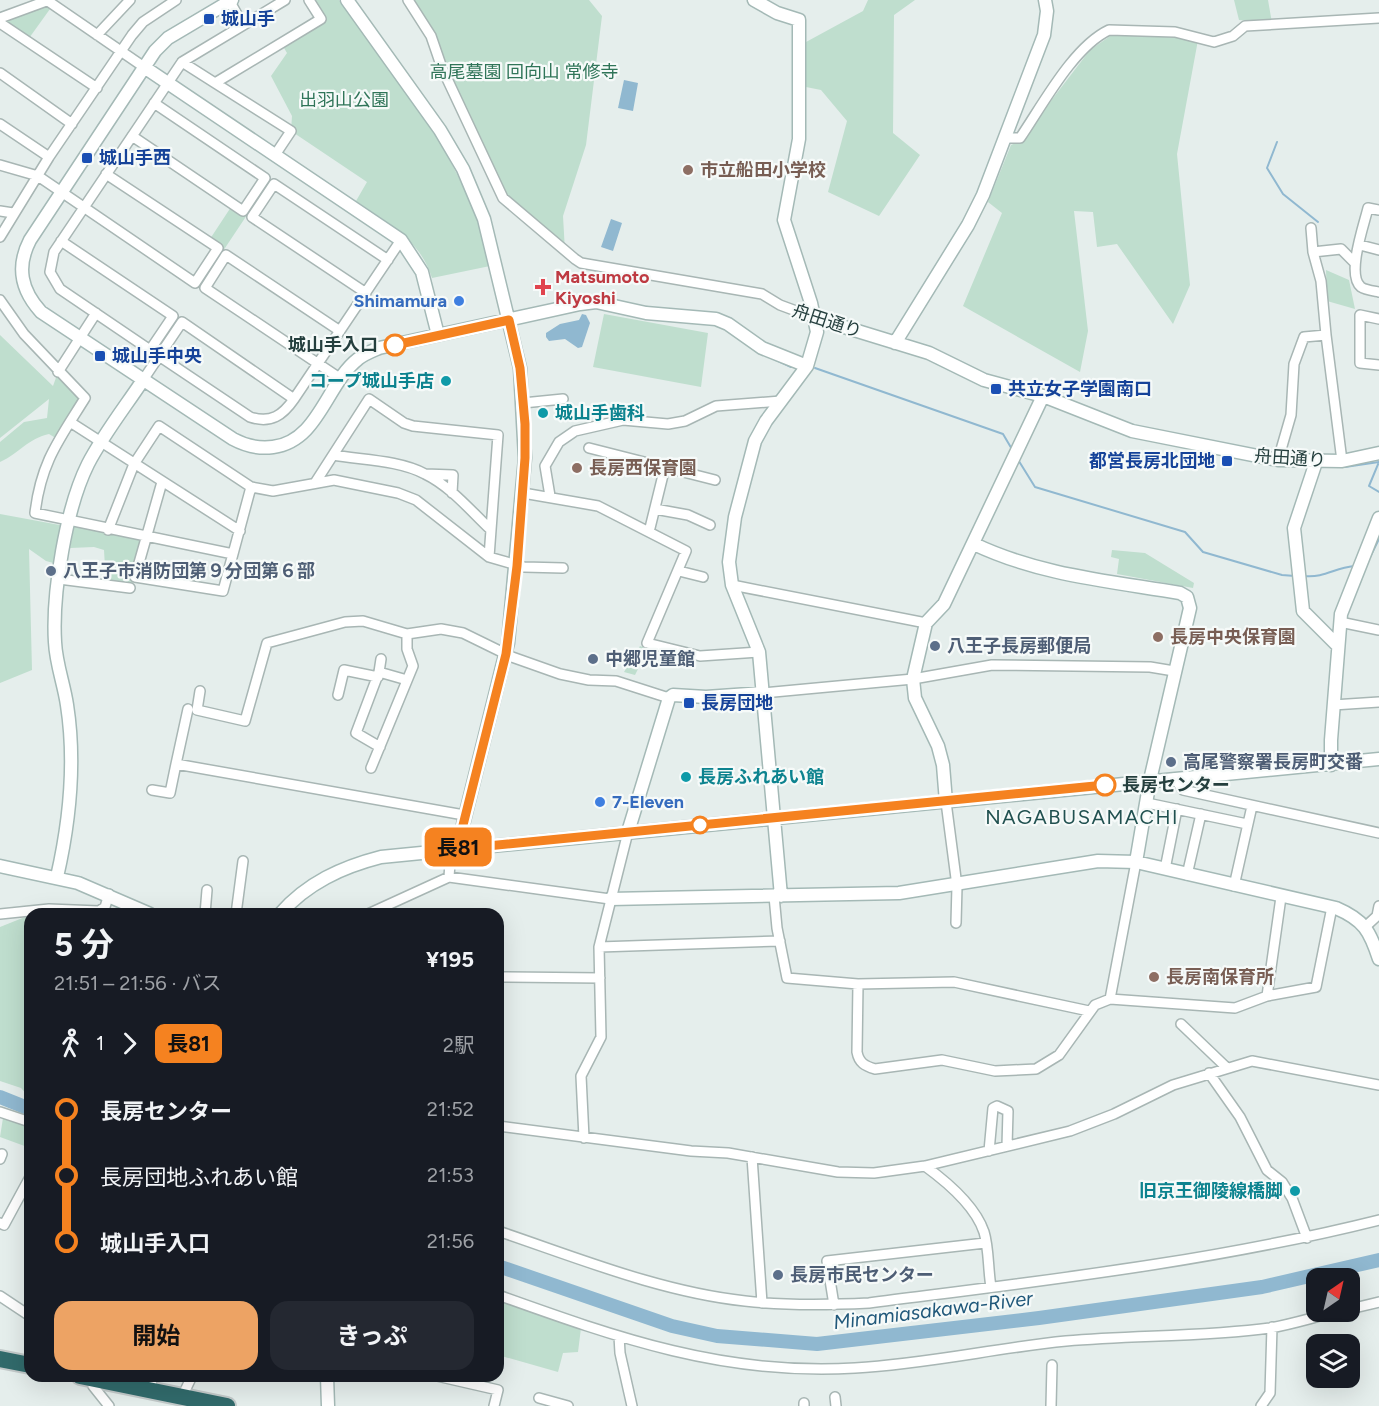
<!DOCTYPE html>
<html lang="ja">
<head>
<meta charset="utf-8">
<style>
	body { margin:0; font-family:Figtree,"Noto Sans JP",sans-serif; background:#242831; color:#f1f3f6; height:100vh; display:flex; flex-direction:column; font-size:22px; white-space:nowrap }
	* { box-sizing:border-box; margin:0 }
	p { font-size:20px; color:#9ea1a6 }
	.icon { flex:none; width:33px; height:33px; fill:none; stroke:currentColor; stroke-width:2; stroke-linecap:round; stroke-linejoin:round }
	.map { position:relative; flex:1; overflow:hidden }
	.sheet { position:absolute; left:24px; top:908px; width:480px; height:474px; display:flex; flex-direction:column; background:#171b24; border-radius:18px; box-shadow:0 6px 24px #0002 }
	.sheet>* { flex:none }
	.badge { padding:0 12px; border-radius:9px; font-size:21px; line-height:39px }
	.needle { width:39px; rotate:34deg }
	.controls { position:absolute; left:1306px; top:1268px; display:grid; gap:12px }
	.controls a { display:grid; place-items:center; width:54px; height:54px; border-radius:12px; background:#171b24; box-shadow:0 6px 24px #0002; font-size:30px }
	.map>.badge { position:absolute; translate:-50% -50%; box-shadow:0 0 0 3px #fff }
	.legs { display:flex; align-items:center; gap:9px; height:66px; padding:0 30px; font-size:20px }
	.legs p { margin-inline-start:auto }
	.summary { display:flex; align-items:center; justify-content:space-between; height:102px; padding:0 30px }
	h1 { font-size:33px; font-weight:700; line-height:45px }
	.primary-button { display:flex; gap:12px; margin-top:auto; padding:12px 30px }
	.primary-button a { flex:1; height:69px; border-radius:18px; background:#eda364; color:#111; font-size:24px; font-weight:700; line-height:69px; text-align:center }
	.primary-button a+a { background:#242831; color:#f1f3f6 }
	ul { padding:0 30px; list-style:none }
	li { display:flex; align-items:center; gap:21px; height:66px; font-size:22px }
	li i { display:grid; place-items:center; width:9px; height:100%; margin:0 8px; background:currentColor }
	li i::after { content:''; width:15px; height:15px; margin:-8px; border:4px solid; border-radius:50%; background:#171b24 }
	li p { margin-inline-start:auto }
	li:first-child i { background:linear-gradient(#0000 50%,currentColor 0) }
	li:last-child i { background:linear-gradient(currentColor 50%,#0000 0) }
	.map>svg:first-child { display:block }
</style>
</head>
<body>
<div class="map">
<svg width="1379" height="1406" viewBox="0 0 1379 1406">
	<rect width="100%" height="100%" fill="#e5eeec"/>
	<path fill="#bfdece" d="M309,0H339C399,83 469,163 490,266L432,278C420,239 387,223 356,201L367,182L291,131L292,116L271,76L287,53L281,43L321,19Z
		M408,0H589L602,16L586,145L563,216L565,251L503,198L431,36Z
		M868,0H915L894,15L893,133L920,155L879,216L828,192L847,121L821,90L796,85L795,48L863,11Z
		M1234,0H1268L1272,23L1239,20Z
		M41,3L50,9L27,41L0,18Z
		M1116,32L1198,40L1177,154L1190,285L1173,324L1117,244L1097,247L1093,212L1074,211L1088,331L1080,372L963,306L1002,213L988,202L1011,145L1020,141L1090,50Z
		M233,204L247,215L223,251L208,242Z
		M1326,270L1349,280L1355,309L1327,301Z
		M604,314L708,333L701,387L593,367Z
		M0,335L53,386L58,372L85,398L59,440L49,434C27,439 20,453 0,462V442L24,422L47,418L49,399L0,438Z
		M0,514L65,526L57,564L46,561L29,549L32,670L0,683Z
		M75,523L145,537L135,577L130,588L106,585L104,550L94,547L70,548Z
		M1112,550L1145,553L1194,583L1193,588L1117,574L1119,559L1111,557Z
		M640,646L648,649L635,675L624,672Z
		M30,915V1098L21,1088L0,1081V927Z
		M3,1118L30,1127V1148L0,1137Z
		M498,1299L581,1328L578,1352L563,1353L558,1372L498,1355Z"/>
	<path fill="#90b8d0" d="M624,80L638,83L633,111L618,108Z
		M611,219L622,223L613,251L601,247Z
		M582,314L586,315L590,323L582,347L578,348L565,339L549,341L546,337V333L560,324L579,320Z"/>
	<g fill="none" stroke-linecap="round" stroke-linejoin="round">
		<path stroke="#90b8d0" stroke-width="2" d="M1277,142L1267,168L1283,194L1318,222
			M772,358L791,367
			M815,368L1003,434L1013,451
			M1017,458L1035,487L1185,532L1203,552L1282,575L1295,576
			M1345,467L1379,462L1369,486L1379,492
			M1369,559L1379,539
			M1304,576C1325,578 1334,568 1354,566"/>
		<path stroke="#90b8d0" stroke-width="14" d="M0,1097L30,1109
			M498,1266L672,1326L717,1336L817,1344L1039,1318L1262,1287L1379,1260"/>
		<g stroke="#a8b6b4" stroke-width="12">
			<path id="street" d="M229,0L243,25
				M408,0L431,36L442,68L503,198L575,259L581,263L762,294L780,305L815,318
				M48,1L144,67
				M0,18L49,0
				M0,23L97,88
				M97,35L130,0
				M182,62L285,0
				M0,73L72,124
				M215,83L291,131L275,155
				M0,124L49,157
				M132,136L243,211L265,178L154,103
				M1006,138H1020C1042,106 1073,47 1109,30L1175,32L1214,42L1233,36L1245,26L1379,18
				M0,165L38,176L195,283L218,248L106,174
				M1379,210L1368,208C1364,225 1346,275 1361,287C1365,290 1374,291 1379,292
				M0,211L13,213
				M1311,228L1313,252
				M0,237L49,157L132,35L143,22L176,0
				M61,241L173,316L150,350L60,289L50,272L54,252L182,62L215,83L321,19L309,0
				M1360,245L1379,250
				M366,293L252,217L274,184L388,260
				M0,300L24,334L85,398C59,440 41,462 35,513L233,554
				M1379,319L1360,315V363L1379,365
				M340,331L226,255L205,288L341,379
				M1326,335L1321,281L1313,252L1341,249L1354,262
				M159,356L250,417C271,424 283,415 294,399L401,240
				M58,372L96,313
				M143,380L182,322L294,399
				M523,403L563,399
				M70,422L240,531
				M589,448L715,480
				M333,455C361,460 399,460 425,474C450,486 470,510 490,529
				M1278,460L1291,415L1294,364L1304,337L1326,335L1342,461
				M425,474L453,475L452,493
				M162,482L135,577L223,591L251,487
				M315,483L369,399L404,423L413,426L498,435L489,557
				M523,493L598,506L686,551L647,643L700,656L759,652
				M550,496L545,466L559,442L575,431L623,420L668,424L685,421L716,406L781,401
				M655,509L688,515L710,525
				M108,530L134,464L159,426L251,487L273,491L334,480L398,493L416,500L489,557L524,567L563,568
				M649,532L665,467
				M679,571L703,577
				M59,579L130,588
				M732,585L926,623
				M1340,622L1379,630
				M379,672L381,659
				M200,691L197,710L245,721L267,643L345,622L363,621L407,634L441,629L463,633L512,657L560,674L589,680L616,681L669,698
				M763,693L913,679L992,665L1150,667L1174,671
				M338,695L344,670L378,677
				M1333,705L1379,702
				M380,747L356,733L379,672L407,680
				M176,764L188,709
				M371,768L413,666L407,649V634
				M1174,778L1183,790L1379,833
				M152,790L170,793L176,764L464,815
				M946,802L957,886L956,923
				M1147,803L1247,824
				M1165,869L1177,809
				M1187,875L1201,814
				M449,877L451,849
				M1234,886L1252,806
				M774,896L777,928L787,978L858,984L954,982L1089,1011
				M0,914L49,909L99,911L105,907L109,894
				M205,914L207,890
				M236,914L243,861
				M368,914L449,877L610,899
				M1365,927L1377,916L1379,906
				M599,947L780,941
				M498,977L600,978
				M858,984L857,1052C859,1063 865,1066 875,1069L942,1060L995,1071L1036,1069L1059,1055L1095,1005L1110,999L1235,1008L1267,996L1316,987L1332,907
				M1267,996L1281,897
				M1110,999L1136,862
				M1181,1024L1226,1067
				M1209,1073L1240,1117L1267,1170L1282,1182L1292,1198L1307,1238
				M0,1112L30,1122
				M498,1126L691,1151L728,1153L838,1172L874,1173L925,1166L1070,1131L1114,1114L1173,1085L1252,1061L1379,1085
				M584,1138L581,1076L601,1037L599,947L628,832
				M989,1151L993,1108L997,1106L1008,1111L1007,1146
				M752,1157L762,1303
				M0,1159L2,1154
				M925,1166C947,1182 975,1205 984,1232C989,1248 988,1270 991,1287
				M0,1223L4,1225L30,1177
				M498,1231C578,1258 661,1292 745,1301C787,1306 828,1305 869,1303C1040,1281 1211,1262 1379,1220
				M498,1295C618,1338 725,1376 855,1368C926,1364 996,1348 1066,1341C1134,1335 1203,1337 1270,1328C1294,1324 1317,1316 1341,1311
				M0,1296L30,1316
				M834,1305L827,1261L985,1243
				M1350,1309L1379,1302
				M619,1336L620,1353L632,1406
				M151,1376L152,1391
				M437,1376L498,1390L494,1406
				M93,1386L109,1406
				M182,1397L192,1376
				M835,1397L836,1406
				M539,1398L568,1406
				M804,1403V1406
				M1051,1406L1052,1365
				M1261,1406L1270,1393L1272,1327"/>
		</g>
		<g stroke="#a4b9b6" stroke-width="15">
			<path id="secondary" d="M232,0L168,38L155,51L30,240C16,267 21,290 41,312L233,439C246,446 258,449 273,447C319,441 326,384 358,359C364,354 372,351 379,348L580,304L596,302L646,313L716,319L728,324L762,348L807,366
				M347,0L440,130L463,169L484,219L520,368L525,458L508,643L457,849
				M754,0L777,13L799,20V139L784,220L811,303L817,332L807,366L766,421L755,441L735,517L729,562L732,585L759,652L781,896
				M144,67L401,240L422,272L438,335
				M815,318L929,353L984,380L1043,396L1132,431L1278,460L1342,461L1379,453
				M895,343L968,225L983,195L1044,35L1047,11L1045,0
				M1316,462L1294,528L1303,611L1337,645
				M974,544C1039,575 1109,581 1180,593L1187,597L1190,608L1150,780L1136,862
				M1331,765V740L1341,614L1379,518
				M946,802L943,765L938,746L915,698L913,679L926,623L944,604L1043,396
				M628,832L669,698L673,695L706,697L763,693
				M0,866L78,883L150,914
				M57,877C70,820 76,763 67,705C64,684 56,664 55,642C52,593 66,508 88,464C103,435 125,407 143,380
				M610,899L899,893L1098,861L1136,862L1336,908C1364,920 1370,931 1379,959
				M280,914C307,883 342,867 381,857L1379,759
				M327,1376L328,1406"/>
		</g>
		<g stroke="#c2c9c9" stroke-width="20">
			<path id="highway" d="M0,1359L30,1365
				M80,1376L227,1406"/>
		</g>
		<use href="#street" stroke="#fff" stroke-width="9"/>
		<use href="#secondary" stroke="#fff" stroke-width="12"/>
		<use href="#highway" stroke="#316a6b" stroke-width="16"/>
	</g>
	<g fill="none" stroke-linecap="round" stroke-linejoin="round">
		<g stroke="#fff" stroke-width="14">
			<path id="line-1" d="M395,345L509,320L520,368L525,424V458L517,566L506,654L457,849L1105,785"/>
		</g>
		<use href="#line-1" stroke="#f58220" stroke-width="9"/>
	</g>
	<g fill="#1a4fb4" stroke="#f6faf9" stroke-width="2">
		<rect x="203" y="13" width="12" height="12" rx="3"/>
		<rect x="81" y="152" width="12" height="12" rx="3"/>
		<rect x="94" y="350" width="12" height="12" rx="3"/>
		<rect x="990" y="383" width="12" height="12" rx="3"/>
		<rect x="1221" y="455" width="12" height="12" rx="3"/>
		<rect x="683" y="697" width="12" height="12" rx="3"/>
	</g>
	<g fill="#8d6e63" stroke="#f6faf9" stroke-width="2">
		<circle cx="688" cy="170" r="6"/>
		<circle cx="577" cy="468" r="6"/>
		<circle cx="1158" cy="637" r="6"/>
		<circle cx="1154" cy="977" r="6"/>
	</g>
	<path fill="#e0444e" stroke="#f6faf9" stroke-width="2" d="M540 278h6v6h6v6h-6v6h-6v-6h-6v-6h6z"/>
	<g fill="#3f7fe0" stroke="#f6faf9" stroke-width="2">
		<circle cx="459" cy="301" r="6"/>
		<circle cx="600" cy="802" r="6"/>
	</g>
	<g fill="#fff" stroke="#f58220" stroke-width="3">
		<circle cx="395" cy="345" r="10"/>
		<circle cx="1105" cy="785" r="10"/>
		<circle cx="700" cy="825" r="8"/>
	</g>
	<g fill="#0f9aa8" stroke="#f6faf9" stroke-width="2">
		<circle cx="446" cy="381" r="6"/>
		<circle cx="543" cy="413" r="6"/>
		<circle cx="686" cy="777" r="6"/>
		<circle cx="1295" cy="1191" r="6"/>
	</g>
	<g fill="#5c6f8a" stroke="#f6faf9" stroke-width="2">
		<circle cx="51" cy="571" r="6"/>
		<circle cx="935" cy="646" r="6"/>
		<circle cx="593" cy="659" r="6"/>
		<circle cx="1171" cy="762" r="6"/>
		<circle cx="778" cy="1275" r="6"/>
	</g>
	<g text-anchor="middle" stroke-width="4.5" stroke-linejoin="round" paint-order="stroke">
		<g font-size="18" font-weight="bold" fill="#164399" stroke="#f6faf9" text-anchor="start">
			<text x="221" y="25">城山手</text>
			<text x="99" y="164">城山手西</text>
			<text x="112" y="362">城山手中央</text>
			<text x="1008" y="395">共立女子学園南口</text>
			<text x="1215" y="467" text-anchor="end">都営長房北団地</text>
			<text x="701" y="709">長房団地</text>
		</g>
		<g font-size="18" fill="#307559" stroke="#f6faf9">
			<text x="524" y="78">高尾墓園 回向山 常修寺</text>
			<text x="344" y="106">出羽山公園</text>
		</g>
		<g font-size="18" font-weight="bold" fill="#785e54" stroke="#f6faf9" text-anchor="start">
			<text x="700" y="176">市立船田小学校</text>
			<text x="589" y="474">長房西保育園</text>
			<text x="1170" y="643">長房中央保育園</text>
			<text x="1166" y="983">長房南保育所</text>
		</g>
		<g font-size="18" font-weight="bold" fill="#be3a42" stroke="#f6faf9" text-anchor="start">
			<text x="555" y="283">Matsumoto<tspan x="555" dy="21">Kiyoshi</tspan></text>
		</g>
		<g font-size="18" font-weight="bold" fill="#366cbe" stroke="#f6faf9" text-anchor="end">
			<text x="447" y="307">Shimamura</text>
			<text x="612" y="808" text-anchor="start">7-Eleven</text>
		</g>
		<g font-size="18" fill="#253f3e" stroke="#f6faf9">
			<text transform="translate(827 321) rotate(18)" y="6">舟田通り</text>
			<text transform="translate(1290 458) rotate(4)" y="6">舟田通り</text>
		</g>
		<g font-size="18" font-weight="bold" fill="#253f3e" stroke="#f6faf9" text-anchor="end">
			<text x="378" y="351">城山手入口</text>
			<text x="1122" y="791" text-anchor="start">長房センター</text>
		</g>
		<g font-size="18" font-weight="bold" fill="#0d838f" stroke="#f6faf9" text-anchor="end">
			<text x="434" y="387">コープ城山手店</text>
			<text x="555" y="419" text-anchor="start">城山手歯科</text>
			<text x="698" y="783" text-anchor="start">長房ふれあい館</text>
			<text x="1283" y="1197">旧京王御陵線橋脚</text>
		</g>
		<g font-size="18" font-weight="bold" fill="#4e5e75" stroke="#f6faf9" text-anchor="start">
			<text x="63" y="577">八王子市消防団第９分団第６部</text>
			<text x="947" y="652">八王子長房郵便局</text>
			<text x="605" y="665">中郷児童館</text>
			<text x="1183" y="768">高尾警察署長房町交番</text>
			<text x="790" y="1281">長房市民センター</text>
		</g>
		<g font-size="20" letter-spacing="1.5" fill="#215150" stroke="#f6faf9">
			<text x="1082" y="824">NAGABUSAMACHI</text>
		</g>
		<g font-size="20" font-style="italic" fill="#20587a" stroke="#f6faf9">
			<text transform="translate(933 1310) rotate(-7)" y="7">Minamiasakawa-River</text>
		</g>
	</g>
</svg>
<div class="controls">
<a><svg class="needle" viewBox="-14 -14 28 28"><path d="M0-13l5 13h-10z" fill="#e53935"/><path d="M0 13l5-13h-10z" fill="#9ea1a6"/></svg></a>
<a><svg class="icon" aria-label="layers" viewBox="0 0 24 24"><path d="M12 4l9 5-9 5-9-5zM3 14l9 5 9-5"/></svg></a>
</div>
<b class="badge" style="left:458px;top:847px;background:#f58220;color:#111">長81</b>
<section class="sheet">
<div class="summary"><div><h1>5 分</h1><p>21:51 – 21:56 · バス</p></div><b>¥195</b></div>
<div class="legs"><svg class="icon" aria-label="walk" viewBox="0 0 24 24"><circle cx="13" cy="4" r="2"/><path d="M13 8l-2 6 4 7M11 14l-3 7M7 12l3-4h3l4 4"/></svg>1<svg class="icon" aria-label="forward" viewBox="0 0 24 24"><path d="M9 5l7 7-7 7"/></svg><b class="badge" style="background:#f58220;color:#111">長81</b><p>2駅</p></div>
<ul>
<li><i style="color:#f58220"></i><b>長房センター</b><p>21:52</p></li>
<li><i style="color:#f58220"></i><span>長房団地ふれあい館</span><p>21:53</p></li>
<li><i style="color:#f58220"></i><b>城山手入口</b><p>21:56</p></li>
</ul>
<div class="primary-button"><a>開始</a><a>きっぷ</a></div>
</section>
</div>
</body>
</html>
